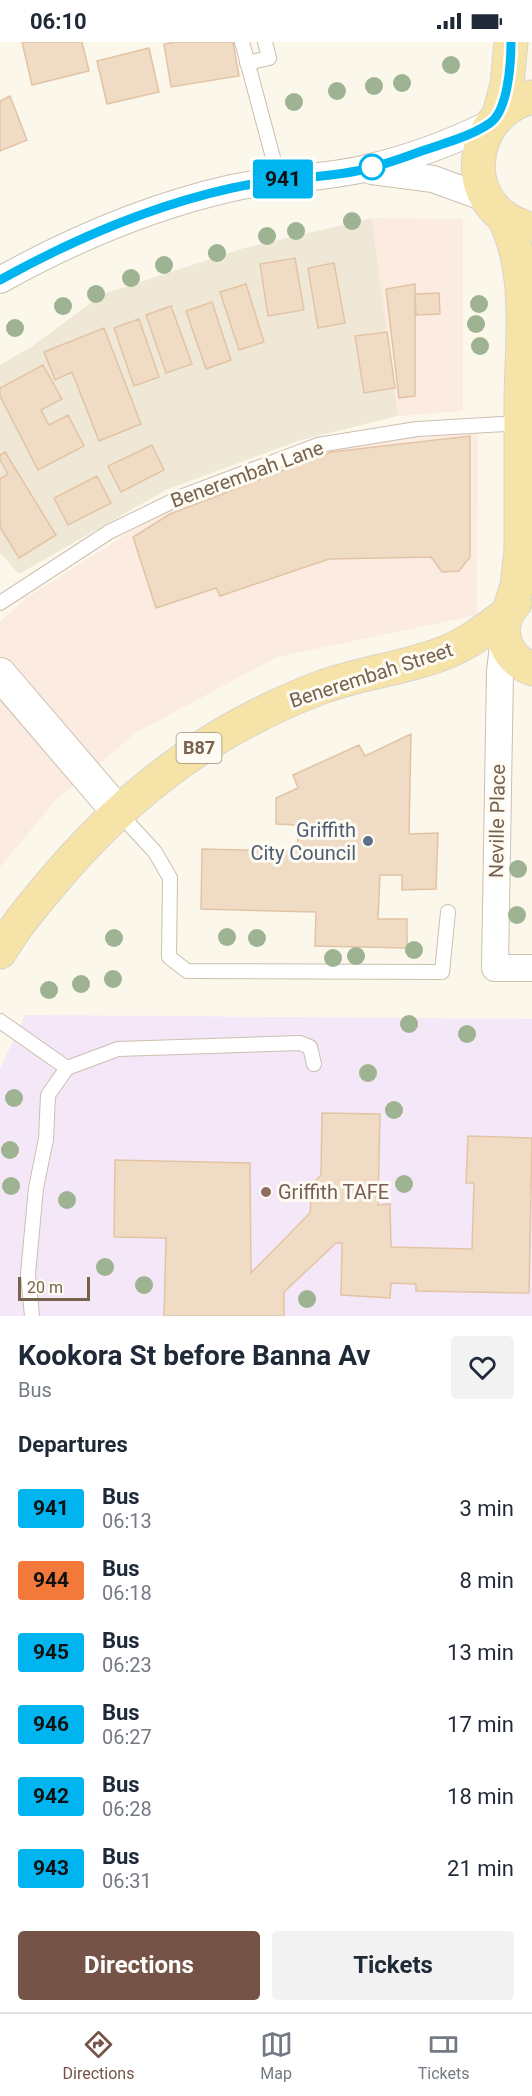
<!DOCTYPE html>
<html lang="en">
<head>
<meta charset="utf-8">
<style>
	body { margin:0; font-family:Roboto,sans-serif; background:#f2f2f3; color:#1f2937; height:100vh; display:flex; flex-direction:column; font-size:22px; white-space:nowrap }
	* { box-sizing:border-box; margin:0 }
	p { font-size:20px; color:#747a83 }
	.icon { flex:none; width:33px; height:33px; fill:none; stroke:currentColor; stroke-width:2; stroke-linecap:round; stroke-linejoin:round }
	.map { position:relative; height:1274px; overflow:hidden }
	.details { display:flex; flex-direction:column; background:#fff; flex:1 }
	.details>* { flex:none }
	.badge { padding:0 12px; border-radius:4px; font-size:21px; line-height:39px }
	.scale { position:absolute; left:18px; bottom:15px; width:72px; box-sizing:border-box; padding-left:6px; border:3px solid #76624f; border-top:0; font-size:16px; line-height:21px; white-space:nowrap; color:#76624f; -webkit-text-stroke:4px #fefbf2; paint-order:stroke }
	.map>.badge { position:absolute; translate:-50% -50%; box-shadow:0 0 0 3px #fff }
	h2 { padding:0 18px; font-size:22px; line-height:54px }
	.round { display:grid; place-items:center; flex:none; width:63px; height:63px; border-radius:6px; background:#f2f2f3 }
	.headline { display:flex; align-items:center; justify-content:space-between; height:102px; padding:0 18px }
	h1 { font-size:28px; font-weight:700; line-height:45px }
	.primary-button { display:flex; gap:12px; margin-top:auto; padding:12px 18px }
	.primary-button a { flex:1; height:69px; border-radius:6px; background:#755346; color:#fff; font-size:24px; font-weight:700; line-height:69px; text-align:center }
	.primary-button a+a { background:#f2f2f3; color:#1f2937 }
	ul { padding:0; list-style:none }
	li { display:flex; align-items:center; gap:18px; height:72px; padding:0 18px }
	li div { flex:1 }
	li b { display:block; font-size:22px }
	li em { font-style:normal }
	li .badge { min-width:66px; font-weight:700; text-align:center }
	.status { display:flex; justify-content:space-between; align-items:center; height:42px; padding:0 30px; background:#fff; direction:ltr }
	.status svg { height:16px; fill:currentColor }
	.tab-bar { display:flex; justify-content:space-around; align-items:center; height:84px; border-top:2px solid #e0e1e3; background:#fff; font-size:16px; color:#747a83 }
	.tab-bar a { display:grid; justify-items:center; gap:3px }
	.tab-bar .selected { color:#755346 }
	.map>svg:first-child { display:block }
</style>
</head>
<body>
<div class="status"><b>06:10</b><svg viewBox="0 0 49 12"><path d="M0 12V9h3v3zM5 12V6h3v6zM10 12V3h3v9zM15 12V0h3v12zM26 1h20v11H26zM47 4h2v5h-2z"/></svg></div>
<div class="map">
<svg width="532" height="1274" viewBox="0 0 532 1274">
	<rect width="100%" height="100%" fill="#fcf7eb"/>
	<path fill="#f0e8d7" d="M372,176L398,374L298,399L166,448L19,532L0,511V323L31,305L103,252L244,206Z"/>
	<path fill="#fbebe0" d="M372,176L463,177V369L398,374Z
		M478,389L477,573L277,615L137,690L56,758L0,825V580L26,556L152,476L354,398Z"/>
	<path fill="#f4e7f8" d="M25,973L532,977V1274H0V1027Z"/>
	<path fill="#f0dbc4" stroke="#e2c4a5" stroke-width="1.5" d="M22,0H82L89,29L32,43Z
		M176,0H233L239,34L171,45L164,2Z
		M149,6L159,50L107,62L97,19Z
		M10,54L27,98L0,109V59Z
		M295,216L304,268L268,274L260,222Z
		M334,221L345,281L318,286L308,226Z
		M246,242L264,300L239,308L220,250Z
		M415,242V354L399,356L386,247Z
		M439,251L440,272L416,273L415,252Z
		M212,260L231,318L206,327L186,269Z
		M171,264L192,322L166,331L146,273Z
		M139,277L159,335L134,344L114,286Z
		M104,286L141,382L99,399L72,330L55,338L44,310Z
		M387,290L395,346L364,351L355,294Z
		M43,323L62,357L41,368L49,383L68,373L84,404L38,428L0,354V346Z
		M470,394V515L459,529L442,530L431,515L329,517L220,554L216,546L156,566L133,495L170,472L331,410Z
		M152,403L164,428L121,450L108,424Z
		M5,410L56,493L19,516L0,485V437L8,432L0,418V413Z
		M97,434L111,461L68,483L54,456Z
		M411,692L409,792L438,791L436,847L402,848V833H380L378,877H407V906L315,904L316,870L201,867L202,807L297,809L299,783L276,782V756L298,746L293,733L359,703L365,714Z
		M322,1071L380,1072L378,1163L390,1162L391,1205L472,1207L474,1141H466L468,1094L532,1096L529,1251L416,1249V1242L391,1241L390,1256L341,1253L342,1201H336L284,1250V1274H164L166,1196L114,1195L115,1118L250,1121L251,1231L310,1171L312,1142L321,1133Z"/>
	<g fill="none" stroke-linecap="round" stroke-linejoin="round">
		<g stroke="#ccbfae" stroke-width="16">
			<path id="service" d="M242,0L279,138
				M247,21L269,16L265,0
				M0,561L109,490L183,454L318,403L417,387L521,381
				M118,770L155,810L170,836L169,915L187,929L442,930L448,870
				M0,979L67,1026L118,1007L300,1001L310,1005L314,1022
				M32,1274L28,1232L36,1146L46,1097L48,1053L67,1026"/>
		</g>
		<g stroke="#ccbfae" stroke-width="28">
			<path id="minor" d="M372,129L433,137L488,157
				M0,238C72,198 152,164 232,146C275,136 320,137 363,127C407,117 451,101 491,81
				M504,596L500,629L495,926H532"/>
		</g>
		<g stroke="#ccbfae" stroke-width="34">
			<path id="tertiary" d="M0,632L118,770"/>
		</g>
		<g stroke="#d9d3ce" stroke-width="35">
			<path id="primary" d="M499,72L507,43L511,0
				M503,174C531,228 522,297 521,356C521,407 521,457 521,508L517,544L509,568
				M522,184C457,162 468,71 532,55
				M515,561C494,584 503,616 532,627
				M0,910C17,881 39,856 61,830C135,745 216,685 322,645C363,630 409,626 449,609C470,600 488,586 507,572"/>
		</g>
		<use href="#service" stroke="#fff" stroke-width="14"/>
		<use href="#minor" stroke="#fff" stroke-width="26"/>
		<use href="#tertiary" stroke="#fff" stroke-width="32"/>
		<use href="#primary" stroke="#f6e3a8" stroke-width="33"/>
	</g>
	<g fill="#9db391">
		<circle cx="451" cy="23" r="9"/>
		<circle cx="402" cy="41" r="9"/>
		<circle cx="374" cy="44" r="9"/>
		<circle cx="337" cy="49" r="9"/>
		<circle cx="294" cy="60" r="9"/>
		<circle cx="352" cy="179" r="9"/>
		<circle cx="296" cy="189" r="9"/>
		<circle cx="267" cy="194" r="9"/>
		<circle cx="217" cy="211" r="9"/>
		<circle cx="164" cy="223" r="9"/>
		<circle cx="131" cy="236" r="9"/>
		<circle cx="96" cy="252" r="9"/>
		<circle cx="479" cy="262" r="9"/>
		<circle cx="63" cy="264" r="9"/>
		<circle cx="476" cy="282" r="9"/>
		<circle cx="15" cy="286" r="9"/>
		<circle cx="480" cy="304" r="9"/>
		<circle cx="518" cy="827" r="9"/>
		<circle cx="517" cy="873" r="9"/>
		<circle cx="227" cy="895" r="9"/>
		<circle cx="114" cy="896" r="9"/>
		<circle cx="257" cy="896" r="9"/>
		<circle cx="414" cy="908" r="9"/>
		<circle cx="356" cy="914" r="9"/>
		<circle cx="333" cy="916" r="9"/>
		<circle cx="113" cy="937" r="9"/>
		<circle cx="81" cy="942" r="9"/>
		<circle cx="49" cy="948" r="9"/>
		<circle cx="409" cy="982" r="9"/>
		<circle cx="467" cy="992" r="9"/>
		<circle cx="368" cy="1031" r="9"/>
		<circle cx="14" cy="1056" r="9"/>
		<circle cx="394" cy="1068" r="9"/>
		<circle cx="10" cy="1108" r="9"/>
		<circle cx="404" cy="1142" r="9"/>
		<circle cx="11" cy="1144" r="9"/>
		<circle cx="67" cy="1158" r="9"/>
		<circle cx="105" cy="1225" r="9"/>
		<circle cx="144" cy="1243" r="9"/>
		<circle cx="307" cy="1257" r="9"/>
	</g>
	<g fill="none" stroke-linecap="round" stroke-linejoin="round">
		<g stroke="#fff" stroke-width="14">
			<path id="line" d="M0,238C72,198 151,164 232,146C275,136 319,137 362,128C385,123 409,113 431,106C451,99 473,93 490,81C508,69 511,21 511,0"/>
		</g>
		<use href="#line" stroke="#00b5ef" stroke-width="9"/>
	</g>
	<circle fill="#fff" stroke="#00b5ef" stroke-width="3" cx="372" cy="125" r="12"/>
	<circle fill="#5c6f8a" stroke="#fefbf2" stroke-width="2" cx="368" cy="799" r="6"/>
	<circle fill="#8d6e63" stroke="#fefbf2" stroke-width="2" cx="266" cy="1150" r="6"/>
	<g text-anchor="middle" stroke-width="6" stroke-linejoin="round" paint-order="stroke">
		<rect fill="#fefbf2" stroke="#9f9080" stroke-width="1.5" x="176.5" y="691" width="45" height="30" rx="4.5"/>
		<g font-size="18" font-weight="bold" fill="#76624f">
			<text x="199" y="712">B87</text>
		</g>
		<g font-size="20" fill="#76624f" stroke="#fefbf2">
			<text transform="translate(247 432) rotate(-20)" y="7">Benerembah Lane</text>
			<text transform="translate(371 633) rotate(-18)" y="7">Benerembah Street</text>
			<text transform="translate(497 779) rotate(-89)" y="7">Neville Place</text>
		</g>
		<g font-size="20" fill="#4e5e75" stroke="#fefbf2" text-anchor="end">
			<text x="356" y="795">Griffith<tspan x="356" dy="23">City Council</tspan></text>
		</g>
		<g font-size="20" fill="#785e54" stroke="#fefbf2" text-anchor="start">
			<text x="278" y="1157">Griffith TAFE</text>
		</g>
	</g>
</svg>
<div class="scale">20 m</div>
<b class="badge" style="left:283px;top:137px;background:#00b5ef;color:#111">941</b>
</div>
<section class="details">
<div class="headline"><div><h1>Kookora St before Banna Av</h1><p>Bus</p></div><a class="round"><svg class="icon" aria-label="heart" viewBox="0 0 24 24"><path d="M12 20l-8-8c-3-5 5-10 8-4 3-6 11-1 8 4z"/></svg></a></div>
<h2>Departures</h2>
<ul>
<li><span class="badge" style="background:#00b5ef;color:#111">941</span><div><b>Bus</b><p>06:13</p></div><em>3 min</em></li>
<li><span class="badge" style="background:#f3793a;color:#111">944</span><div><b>Bus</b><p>06:18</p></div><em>8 min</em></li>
<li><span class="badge" style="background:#00b5ef;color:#111">945</span><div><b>Bus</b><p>06:23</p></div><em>13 min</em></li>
<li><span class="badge" style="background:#00b5ef;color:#111">946</span><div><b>Bus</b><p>06:27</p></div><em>17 min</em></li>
<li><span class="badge" style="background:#00b5ef;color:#111">942</span><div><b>Bus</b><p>06:28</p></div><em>18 min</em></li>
<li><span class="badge" style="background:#00b5ef;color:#111">943</span><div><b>Bus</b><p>06:31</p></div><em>21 min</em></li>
</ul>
<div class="primary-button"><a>Directions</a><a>Tickets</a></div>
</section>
<nav class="tab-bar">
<a class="selected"><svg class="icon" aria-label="directions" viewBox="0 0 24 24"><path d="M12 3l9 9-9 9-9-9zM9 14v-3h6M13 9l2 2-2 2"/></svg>Directions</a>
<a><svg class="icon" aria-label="map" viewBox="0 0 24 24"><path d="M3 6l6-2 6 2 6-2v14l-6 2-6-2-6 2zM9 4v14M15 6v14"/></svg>Map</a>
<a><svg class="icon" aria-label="tickets" viewBox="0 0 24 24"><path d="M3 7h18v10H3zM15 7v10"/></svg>Tickets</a>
</nav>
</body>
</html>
